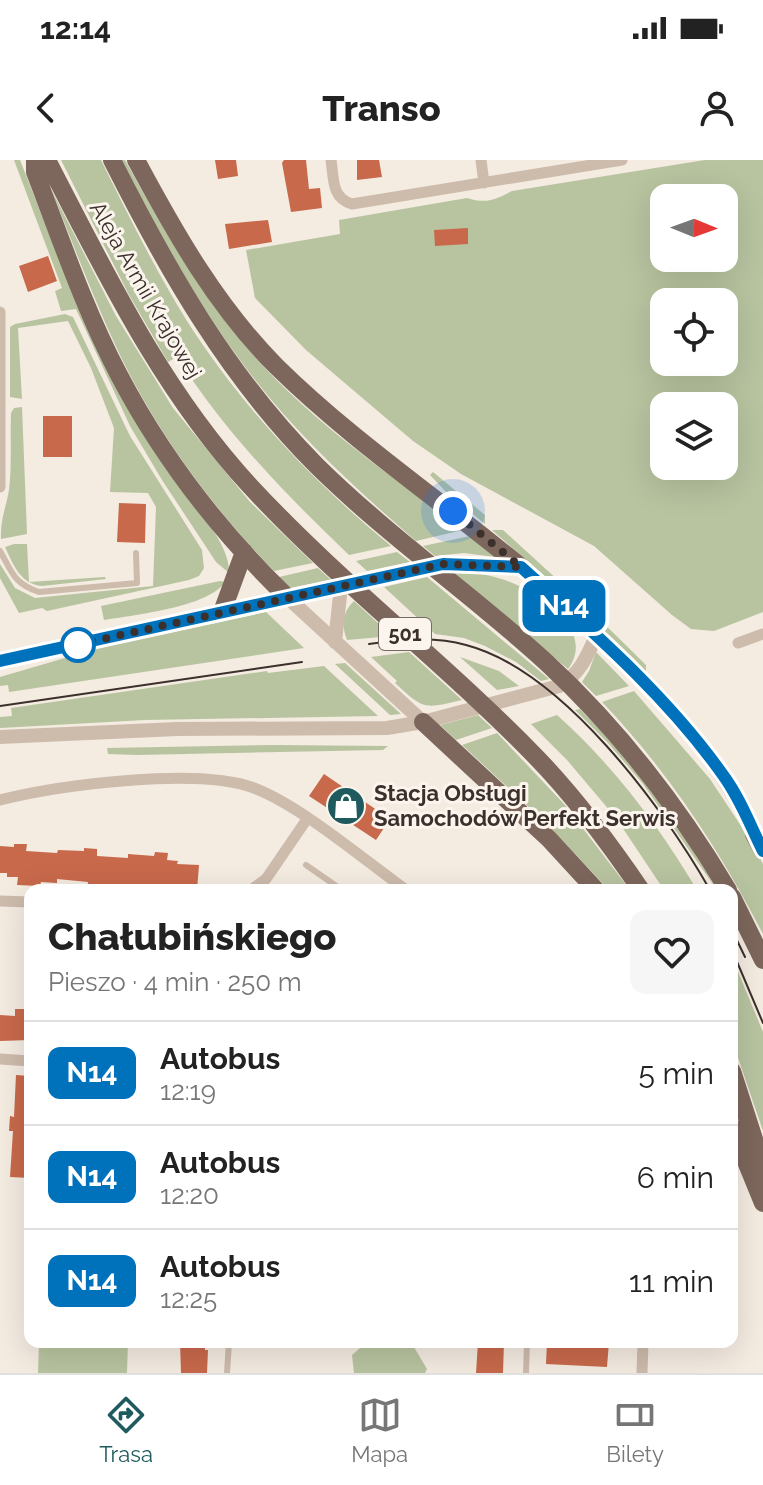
<!DOCTYPE html>
<html lang="pl">
<head>
<meta charset="utf-8">
<style>
	body { margin:0; font-family:Raleway,sans-serif; background:#f6f6f6; color:#222; height:100vh; display:flex; flex-direction:column; font-size:30px; white-space:nowrap }
	* { box-sizing:border-box; margin:0 }
	p { font-size:26px; color:#767676 }
	.icon { flex:none; width:44px; height:44px; fill:none; stroke:currentColor; stroke-width:2; stroke-linecap:round; stroke-linejoin:round }
	.map { position:relative; flex:1; overflow:hidden }
	.sheet { position:absolute; left:24px; top:724px; width:714px; height:464px; display:flex; flex-direction:column; background:#fff; border-radius:16px; box-shadow:0 8px 32px #0002 }
	.sheet>* { flex:none }
	.badge { padding:0 16px; border-radius:12px; font-size:28px; line-height:52px }
	.needle { width:52px; rotate:91deg }
	.buttons { position:absolute; left:650px; top:24px; display:grid; gap:16px }
	.buttons a { display:grid; place-items:center; width:88px; height:88px; border-radius:16px; background:#fff; box-shadow:0 8px 32px #0002; font-size:40px }
	.you { position:absolute; width:40px; height:40px; margin:-20px; border:6px solid #fff; border-radius:50%; background:#1a73e8; box-shadow:0 0 0 12px #1a73e833 }
	.map>.badge { position:absolute; translate:-50% -50%; box-shadow:0 0 0 4px #fff }
	.round { display:grid; place-items:center; flex:none; width:84px; height:84px; border-radius:16px; background:#f6f6f6 }
	.summary { display:flex; align-items:center; justify-content:space-between; height:136px; padding:0 24px }
	h1 { font-size:38px; font-weight:800; line-height:60px }
	ul { padding:0; list-style:none }
	li { display:flex; align-items:center; gap:24px; height:104px; padding:0 24px; border-top:2px solid #e0e0e0 }
	li div { flex:1 }
	li b { display:block; font-size:30px }
	li em { font-style:normal }
	li .badge { min-width:88px; font-weight:700; text-align:center }
	.status { display:flex; justify-content:space-between; align-items:center; height:56px; padding:0 40px; background:#fff; direction:ltr }
	.status svg { height:22px; fill:currentColor }
	header { display:flex; justify-content:space-between; align-items:center; height:104px; padding:0 24px; background:#fff; font-size:36px; font-weight:800 }
	.tabs { display:flex; justify-content:space-around; align-items:center; height:112px; border-top:2px solid #e0e0e0; background:#fff; font-size:22px; color:#767676 }
	.tabs a { display:grid; justify-items:center; gap:4px }
	.tabs .current { color:#1f5a5e }
	.map>svg:first-child { display:block }
</style>
</head>
<body>
<div class="status"><b>12:14</b><svg viewBox="0 0 49 12"><path d="M0 12V9h3v3zM5 12V6h3v6zM10 12V3h3v9zM15 12V0h3v12zM26 1h20v11H26zM47 4h2v5h-2z"/></svg></div>
<header><svg class="icon" aria-label="back" viewBox="0 0 24 24"><path d="M15 5l-7 7 7 7"/></svg>Transo<svg class="icon" aria-label="person" viewBox="0 0 24 24"><circle cx="12" cy="8" r="4"/><path d="M4 21q1-7 8-7t8 7"/></svg></header>
<div class="map">
<svg width="763" height="1213" viewBox="0 0 763 1213">
	<rect width="100%" height="100%" fill="#f4ebe1"/>
	<path fill="#b8c4a0" fill-rule="evenodd" d="M14,0H20C61,104 101,211 163,305C182,333 231,380 229,413L216,402L162,320L130,266L76,149L61,151L55,131L62,128Z
		M61,0H101C128,55 155,109 187,161C242,247 312,321 391,386L349,395C285,334 225,272 177,197L168,202L129,135Z
		M122,0H125C166,74 207,146 265,208C323,270 396,319 463,370L416,381C357,330 299,277 252,216C200,149 160,75 122,0Z
		M705,0H763V452L714,471L691,469L672,455L594,386L461,314L413,281L306,190L255,138L246,90L340,74L339,60L467,38C486,44 495,40 512,31ZM664,38H724V98H664ZM664,142H724V202H664ZM664,246H724V306H664Z
		M51,29L116,156L173,248L250,342L313,403L274,411C212,347 157,273 119,193C94,140 73,84 51,29Z
		M65,154L73,157L130,276L202,390L204,408L199,416L189,420L47,451L42,448L19,453L0,418V404L15,428L35,438L153,426L156,347L148,333L110,332L114,268L91,208L68,161L18,168L22,239L10,237V167L15,164Z
		M22,247L27,374L1,379C0,361 6,347 9,330C12,304 10,279 11,253L14,248Z
		M433,312L485,355V364L448,334L430,315Z
		M492,370H503L583,443L646,505V517L579,446Z
		M470,376L495,397L464,393L435,396L423,386Z
		M14,384H27L29,422L105,417L106,419L42,426C20,424 13,404 5,387Z
		M397,392L410,402L367,411L356,401Z
		M318,408L331,420L290,428L279,417Z
		M455,413C476,412 497,416 517,425C546,438 595,473 568,509Z
		M427,417L549,519L541,521L516,502L485,486L464,478L435,474L384,427Z
		M220,421L225,422C209,447 134,455 104,460L101,446Z
		M354,441L392,476L347,480C341,465 342,453 354,441Z
		M266,452L304,488L9,532L8,525L0,526V517L99,488Z
		M409,492L462,540C424,549 424,550 395,523L397,521L371,497Z
		M596,492L629,526L596,536L582,522L589,511Z
		M460,497L499,511L519,526L497,530Z
		M345,503L401,554L390,555L335,504Z
		M324,506L378,556L145,560L0,568V557L12,556L11,548L267,511L268,513Z
		M634,531L710,619L747,675L763,704V774C719,689 668,611 602,542Z
		M580,549C634,601 679,665 717,730L643,624L608,583L575,550Z
		M478,555L492,568L456,580L440,565Z
		M557,555C613,605 659,666 697,730H664L616,658L567,600L531,564Z
		M497,573L565,645L630,730H609L545,662L462,585Z
		M273,585L388,586L383,590L136,595L108,594L107,588Z
		M732,797L763,872V971L732,880Z
		M39,1182H128L127,1213H38Z
		M367,1182H411L427,1209L425,1213H354L352,1195Z"/>
	<path fill="#c8694b" d="M215,0H236L238,16L218,19Z
		M284,0H306L309,29L320,28L322,48L291,52L282,3Z
		M357,0H379L382,17L357,20Z
		M268,60L272,82L229,89L225,64Z
		M468,68V84L435,86L434,70Z
		M48,96L57,121L28,132L19,106Z
		M43,256H72V297H43Z
		M119,343L146,344L145,383L117,382Z
		M324,614L390,659L376,680L309,636Z
		M14,684H27L26,691L57,693L58,690L84,691V688L97,689V696L128,698V694L154,696L155,692L168,693L167,700L178,701L177,704L199,705L197,730H158V726L127,724V728L111,727V730L87,729L88,722L57,719V723L41,722L40,726L17,725L18,717H7V713H0V686L14,687Z
		M15,849H30V880L0,881V855L15,856Z
		M16,915L30,916V1018L10,1017L13,971H9L10,956L14,957Z
		M180,1182H205V1190H208L207,1213H181Z
		M478,1182H504L503,1213H476Z
		M547,1182H609L607,1207L546,1204Z"/>
	<g fill="none" stroke-linecap="round" stroke-linejoin="round">
		<path stroke="#cdbbac" stroke-width="6" d="M0,391C12,412 14,424 39,432L137,423L136,393
			M306,705L342,730
			M227,1213L229,1182
			M526,1213L527,1182"/>
		<path stroke="#cdbbac" stroke-width="11" d="M331,0C334,18 331,38 352,44L622,0
			M481,0L484,23
			M0,152V327
			M738,483L763,474
			M0,640C60,625 197,607 254,628C301,646 363,699 406,730
			M251,730L266,719L307,659
			M0,741L30,742
			M0,899L30,901
			M642,1213L643,1182"/>
		<path stroke="#cdbbac" stroke-width="14" d="M288,438L423,562
			M335,482L341,426
			M0,501L443,404L521,407C607,486 704,566 754,674
			M0,577L177,569L387,568L423,562L559,526C579,515 587,497 596,476"/>
		<path stroke="#7d675c" stroke-width="18" d="M35,0V12C61,80 85,150 119,215C162,297 221,373 288,438
			M47,0C106,114 162,231 251,327C340,423 445,503 536,597C576,638 609,683 641,730
			M112,0C168,111 228,217 317,306C389,377 473,435 547,503C619,570 678,646 728,730
			M136,0C175,73 217,147 276,206C351,280 440,340 521,407
			M222,452L244,392
			M423,562L549,679L596,730
			M754,674L763,691
			M732,737L763,800
			M732,911L754,979L763,1029
			M732,967L763,1043"/>
		<path stroke="#3b302b" stroke-width="2" d="M369,484C402,480 433,476 466,485C562,510 663,647 710,730
			M0,546L302,502
			M732,770L745,797
			M732,790L763,863"/>
	</g>
	<g fill="none" stroke-linecap="round" stroke-linejoin="round">
		<g stroke="#fff" stroke-width="18">
			<path id="line" d="M0,501L443,404L521,407C592,471 667,536 723,615C740,638 750,665 763,691"/>
		</g>
		<use href="#line" stroke="#0072bc" stroke-width="12"/>
		<path stroke="#3b302b" stroke-width="8" stroke-dasharray="0 14.4" d="M78,485L71,486L443,404L521,407L453,351"/>
	</g>
	<defs>
		<g id="shop-disc" transform="scale(2)"><circle r="9.5" fill="#1f5a5e" stroke="#fbf5ee"/><path d="M-5-2.5h2.3a2.7 3.5 0 0 1 5.4 0H5L5.5 6h-11ZM-1.5-2.5h3a1.5 2.3 0 0 0-3 0Z" fill="#fff"/></g>
	</defs>
	<g fill-rule="evenodd">
		<use href="#shop-disc" x="346" y="646"/>
	</g>
	<circle fill="#fff" stroke="#0072bc" stroke-width="4" cx="78" cy="485" r="16"/>
	<g text-anchor="middle" stroke-width="6" stroke-linejoin="round" paint-order="stroke">
		<rect fill="#fbf5ee" stroke="#756b66" stroke-width="2" x="379" y="458" width="52" height="32" rx="6"/>
		<g font-size="20" font-weight="bold" fill="#3b302b">
			<text x="405" y="481">501</text>
		</g>
		<g font-size="22" fill="#3b302b" stroke="#fbf5ee">
			<text transform="translate(146 130) rotate(60)" y="8">Aleja Armii Krajowej</text>
		</g>
		<g font-size="22" font-weight="bold" fill="#3b302b" stroke="#fbf5ee" text-anchor="start">
			<text x="374" y="641">Stacja Obsługi<tspan x="374" dy="25">Samochodów Perfekt Serwis</tspan></text>
		</g>
	</g>
</svg>
<div class="buttons">
<a><svg class="needle" viewBox="-14 -14 28 28"><path d="M0-13l5 13h-10z" fill="#e53935"/><path d="M0 13l5-13h-10z" fill="#767676"/></svg></a>
<a><svg class="icon" aria-label="locate" viewBox="0 0 24 24"><circle cx="12" cy="12" r="6"/><path d="M12 2v4M12 18v4M2 12h4M18 12h4"/></svg></a>
<a><svg class="icon" aria-label="layers" viewBox="0 0 24 24"><path d="M12 4l9 5-9 5-9-5zM3 14l9 5 9-5"/></svg></a>
</div>
<div class="you" style="left:453px;top:351px"></div>
<b class="badge" style="left:564px;top:446px;background:#0072bc;color:#fff">N14</b>
<section class="sheet">
<div class="summary"><div><h1>Chałubińskiego</h1><p>Pieszo · 4 min · 250 m</p></div><a class="round"><svg class="icon" aria-label="heart" viewBox="0 0 24 24"><path d="M12 20l-8-8c-3-5 5-10 8-4 3-6 11-1 8 4z"/></svg></a></div>
<ul>
<li><span class="badge" style="background:#0072bc;color:#fff">N14</span><div><b>Autobus</b><p>12:19</p></div><em>5 min</em></li>
<li><span class="badge" style="background:#0072bc;color:#fff">N14</span><div><b>Autobus</b><p>12:20</p></div><em>6 min</em></li>
<li><span class="badge" style="background:#0072bc;color:#fff">N14</span><div><b>Autobus</b><p>12:25</p></div><em>11 min</em></li>
</ul>
</section>
</div>
<nav class="tabs">
<a class="current"><svg class="icon" aria-label="directions" viewBox="0 0 24 24"><path d="M12 3l9 9-9 9-9-9zM9 14v-3h6M13 9l2 2-2 2"/></svg>Trasa</a>
<a><svg class="icon" aria-label="map" viewBox="0 0 24 24"><path d="M3 6l6-2 6 2 6-2v14l-6 2-6-2-6 2zM9 4v14M15 6v14"/></svg>Mapa</a>
<a><svg class="icon" aria-label="tickets" viewBox="0 0 24 24"><path d="M3 7h18v10H3zM15 7v10"/></svg>Bilety</a>
</nav>
</body>
</html>
